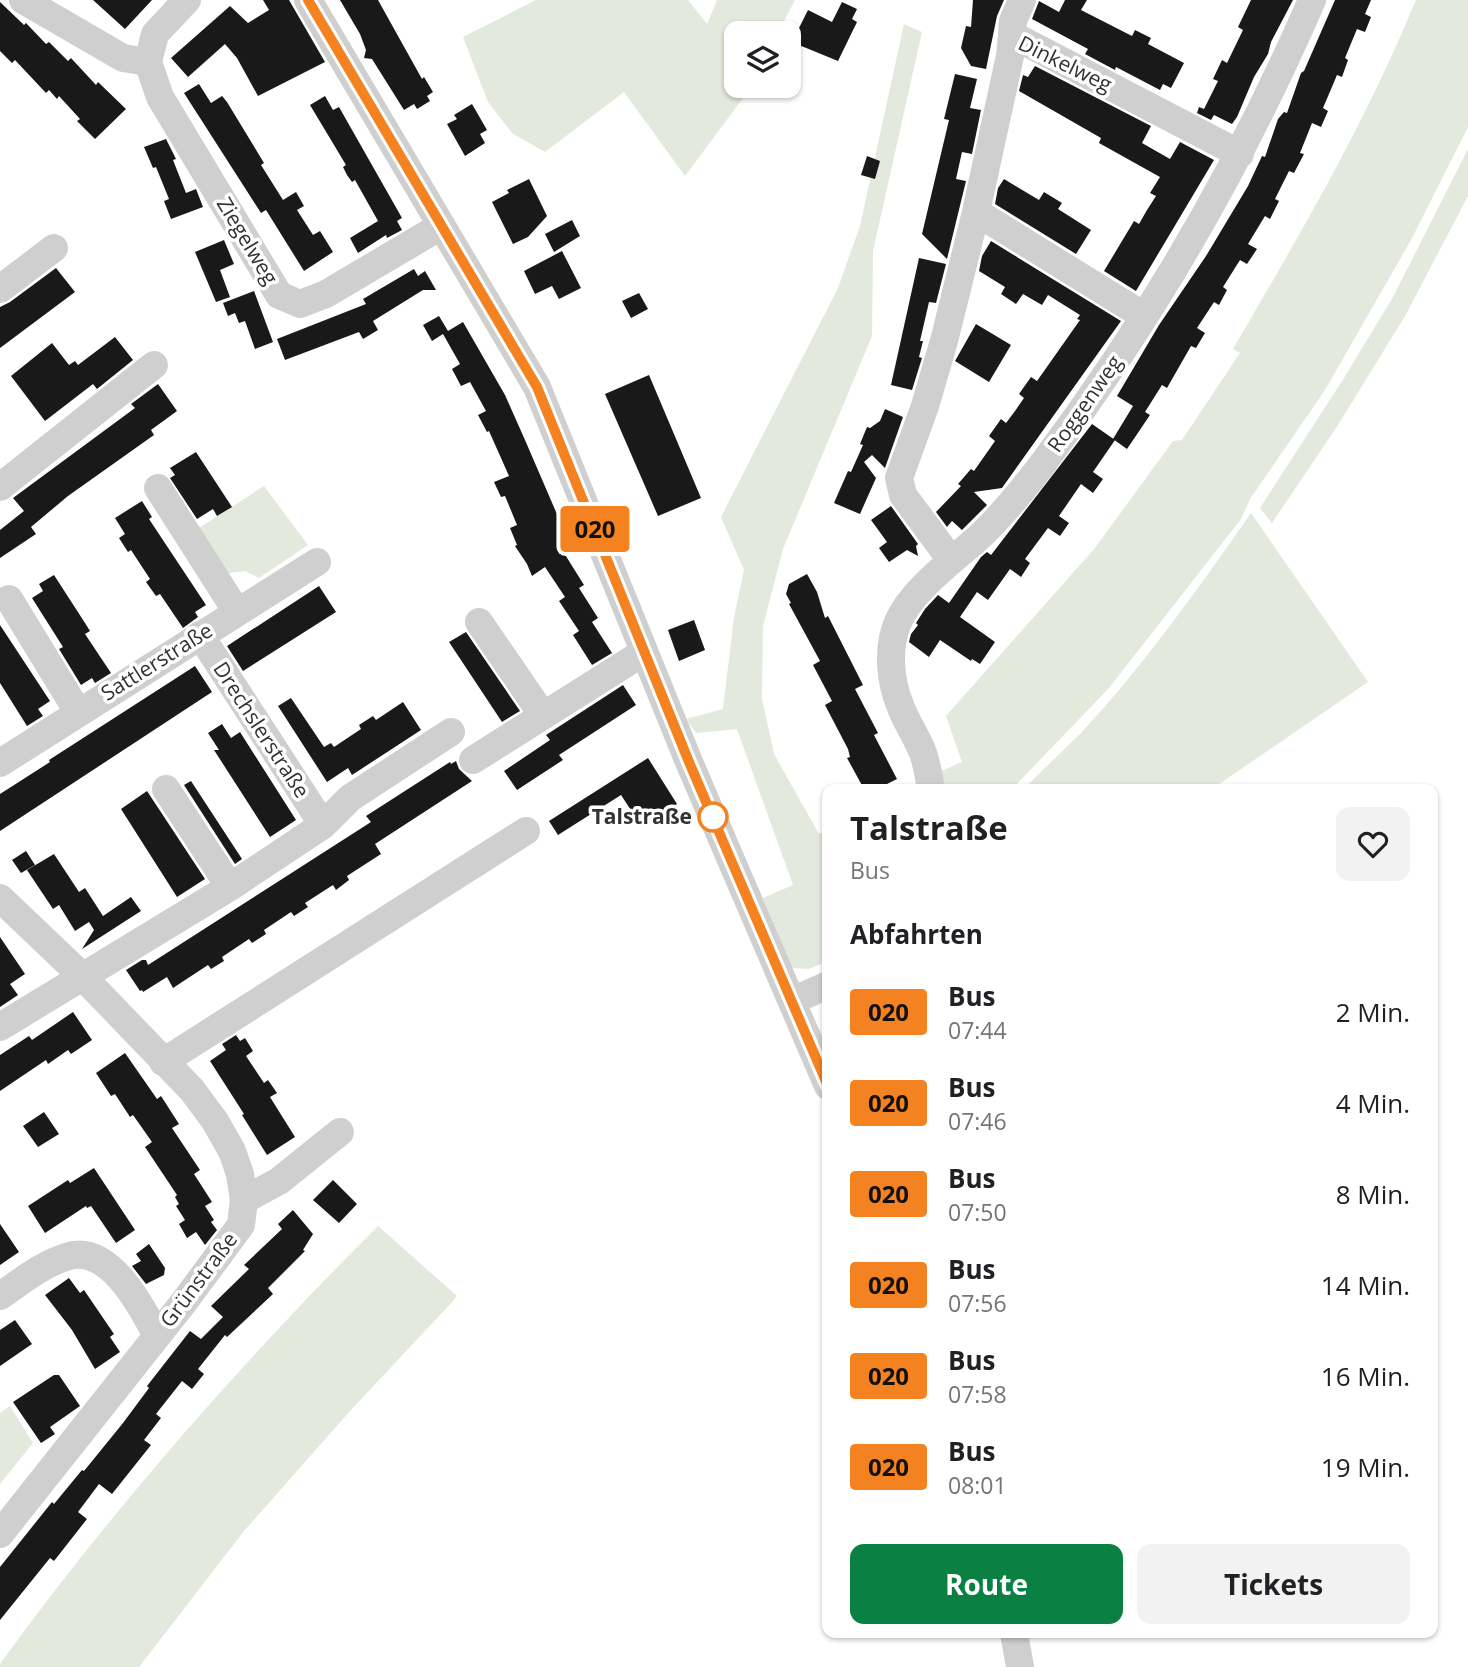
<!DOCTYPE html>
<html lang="de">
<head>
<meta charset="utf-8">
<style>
	body { margin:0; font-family:"Open Sans",sans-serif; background:#f2f2f2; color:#202124; height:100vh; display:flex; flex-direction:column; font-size:26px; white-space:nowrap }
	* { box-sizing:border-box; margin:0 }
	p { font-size:23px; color:#757577 }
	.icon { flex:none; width:38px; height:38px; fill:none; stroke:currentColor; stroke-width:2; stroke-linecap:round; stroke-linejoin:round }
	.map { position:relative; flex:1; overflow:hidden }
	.details { position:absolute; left:822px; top:784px; width:616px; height:854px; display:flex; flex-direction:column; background:#fff; border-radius:14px; box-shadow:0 2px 5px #0004 }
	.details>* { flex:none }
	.badge { padding:0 14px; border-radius:5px; font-size:24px; line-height:46px }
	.controls { position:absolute; left:724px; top:21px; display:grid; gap:14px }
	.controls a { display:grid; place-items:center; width:77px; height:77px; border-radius:14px; background:#fff; box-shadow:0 2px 5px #0004; font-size:35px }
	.map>.badge { position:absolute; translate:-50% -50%; box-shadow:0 0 0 4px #fff }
	h2 { padding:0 28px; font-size:26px; line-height:63px }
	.round { display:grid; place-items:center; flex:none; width:74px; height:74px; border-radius:14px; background:#f2f2f2 }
	.overview { display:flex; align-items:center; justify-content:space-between; height:119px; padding:0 28px }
	h1 { font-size:33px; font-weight:700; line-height:52px }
	.cta { display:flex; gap:14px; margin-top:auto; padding:14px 28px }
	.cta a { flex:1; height:80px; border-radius:14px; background:#0b8043; color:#fff; font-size:28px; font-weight:700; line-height:80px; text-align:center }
	.cta a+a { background:#f2f2f2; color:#202124 }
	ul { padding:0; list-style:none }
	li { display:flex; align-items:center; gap:21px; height:91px; padding:0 28px }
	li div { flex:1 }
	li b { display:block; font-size:26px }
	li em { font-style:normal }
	li .badge { min-width:77px; font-weight:700; text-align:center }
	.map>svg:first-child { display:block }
</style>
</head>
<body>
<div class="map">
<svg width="1468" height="1667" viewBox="0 0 1468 1667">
	<rect width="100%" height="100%" fill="#fff"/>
	<path fill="#e3e9dc" d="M536,0H688L707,24L717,0H795L778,33H737V86H752L685,176L624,92L545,152L512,133L488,102L463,37Z
		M1416,0H1468V127L1411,240L1325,390L1250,499L1241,519L1109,688L1012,789H942L939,772L962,762L946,716L1095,548L1173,441L1182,440L1240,353L1233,349C1299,236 1366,122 1416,0Z
		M904,24L922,32L873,251L872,336L783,549L763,626L762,699L774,754L819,834L828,830V961L809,969L790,968L763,898L793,885L737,729L696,733L686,719L723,709L734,617L744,570L721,517L838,288L860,226Z
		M1468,149V196L1405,316L1338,425L1272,523L1260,508L1344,378L1393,297Z
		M264,486L308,545L259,578L245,571L223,574L193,532Z
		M1251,513L1368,682L1212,789H1024C1042,770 1062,752 1081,733C1144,665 1198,589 1251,513Z
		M378,1226L457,1296L453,1301L350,1411L244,1531L139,1667H0V1664C113,1508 242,1362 378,1226Z
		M10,1406L33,1443L0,1484V1413Z"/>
	<path fill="#191919" d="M93,0H152L125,29Z
		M263,0H289L325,62L258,96L237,58L225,44L188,77L171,58L230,6L248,23L269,10Z
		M340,0H378L422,79L424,77L433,92L427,96L430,101L417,109L414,104L404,110L372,59L364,58L366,50L360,34Z
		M973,0H1004L997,16L986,69L971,66L961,48L966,26L971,27Z
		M1065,0H1087L1081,10L1132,36L1135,30L1151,38L1148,44L1184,63L1171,88L1163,84L1160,90L1116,67L1115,70L1085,54L1088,49L1032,19L1039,1L1059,12Z
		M1251,0H1293L1271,42L1268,54L1254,77L1237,117L1232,124L1214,115L1211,120L1197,113L1199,107L1204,109L1218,81L1213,79L1222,60L1227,63L1243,30L1238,27Z
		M1335,0H1371L1365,14L1371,17L1365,32L1357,29L1345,58L1348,60L1342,77L1337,75L1323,108L1328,111L1321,127L1312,123L1300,153L1304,154L1294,173L1289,171L1275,199L1279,201L1270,219L1265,216L1248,244L1257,249L1247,264L1240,260L1223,287L1227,290L1219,305L1214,302L1197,328L1205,333L1196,348L1191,346L1167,388L1162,385L1145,412L1150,415L1127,449L1113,439L1133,406L1117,396L1159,325L1206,256L1248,186L1262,156L1265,157L1278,119L1284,112L1287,113L1301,73L1304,71Z
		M0,2L24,25L26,23L46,44L49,42L68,61L71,58L96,85L98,82L126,109L95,139L77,121L80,119L59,96L57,99L49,90L46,93L15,60L12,63L0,51Z
		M842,2L857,9L852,19L857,22L838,61L794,43V39L789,37V33H783L768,26L799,28L808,10L832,22Z
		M1035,66L1151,126L1142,143L1170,159L1180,142L1214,160L1136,291L1104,271L1134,221L1139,224L1147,210L1156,196L1150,193L1160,177L1099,143L1101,138L1019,91L1023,75L1028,77Z
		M955,74L977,79L970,108L981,110L972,154L962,152L956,179L966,181L947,259L922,234L949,120L944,119Z
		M199,84L211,103L222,96L227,102L264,163L261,165L283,200L296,192L304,206L297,210L313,235L320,231L333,252L304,271L266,210L261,213L184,93Z
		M325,96L333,110L339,107L402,218L397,221L402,230L387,238L386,235L358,253L350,238L378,221L355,180L352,182L347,175L343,167L346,165L310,105Z
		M472,104L487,130L480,134L485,143L465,156L447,124L457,119L454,115Z
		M166,139L176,159L173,160L186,193L196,189L203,207L171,219L164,201L169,199L156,167L153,168L144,147Z
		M867,156L880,161L875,179L861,175Z
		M529,179L547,216L528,237L513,244L492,202L509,193L507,190Z
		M1004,179L1039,200L1044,192L1062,203L1058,209L1091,230L1076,254L995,204L998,188Z
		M572,220L580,236L554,252L545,234Z
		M224,240L234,264L220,270L230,297L216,302L195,252Z
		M991,241L1121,321L1002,488L974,492L987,505L962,530L952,521L947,527L936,512L961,486L958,484L971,469L974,471L995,441L989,436L1001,419L1006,423L1015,411L1024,398L1019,394L1031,377L1037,381L1080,320L1077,319L1080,315L1048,295L1042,305L1023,294L1016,304L1001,294L1005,287L979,271L982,256Z
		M562,251L581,288L559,299L552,286L535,294L524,271Z
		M919,258L946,264L936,303L929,302L920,341H923L919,357L922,358L912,390L891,385Z
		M56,268L75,292L0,348V307L10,302Z
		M414,269L418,276L425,271L436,290H423L373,321L378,330L363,339L359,332L285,360L277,339L366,304L363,299Z
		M254,291L273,342L255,349L245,321L239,323L235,313L228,316L223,303Z
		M639,293L648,309L631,318L622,301Z
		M439,316L448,331L463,322L505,395L525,440L572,549L564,553L584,585L579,588L598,618L592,622L612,653L592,665L573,635L579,631L559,601L565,597L545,567L532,576L527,564L515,546L517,545L510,528L517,525L505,496L501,497L494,482L509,476L489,431L487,432L478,415L486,411L470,382L461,386L452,369L460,364L443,334L432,341L423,325Z
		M976,324L1011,345L989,382L955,361Z
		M115,337L133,360L97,389L93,384L45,421L11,376L52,343L69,365L75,361L78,365Z
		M649,375L701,498L658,516L605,394Z
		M158,384L177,411L151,430L154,435L68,496L31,527L36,534L0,558V530L24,511L13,498L135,408L131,404Z
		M885,409L903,417L885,468L872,455L864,462L876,478L860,514L834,503L848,471L851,472L863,445L860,444L867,427L870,428L880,421Z
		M1092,424L1115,440L1093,472L1103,479L1093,493L1081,484L1059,516L1069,523L1060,536L1048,528L1025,559L1030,563L1021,577L1010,569L988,600L977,592L960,617L995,642L980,664L972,659L971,661L940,640L929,657L909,642L911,634L918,625L916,623L925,609L938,595L949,603L981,557L987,552L991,555Z
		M196,452L232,507L217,516L213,509L197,519L170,478L175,475L170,468Z
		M142,501L152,517L149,519L206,605L195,612L198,617L183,628L160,594L156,596L146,582L150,579L131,550L128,552L119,538L125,534L115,518Z
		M891,506L918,544L916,546L918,556L907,550L889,562L879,548L887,542L871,520Z
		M807,574L817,592L825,618L828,616L863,685L855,689L878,733L874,735L897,779L877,789H864L847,758L850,757L848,749L825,705L832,701L813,665L820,661L789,604L791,603L786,594L789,584Z
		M54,575L85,623L90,631L85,634L111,673L95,683L92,678L81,685L59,649L63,647L32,598L43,591L39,584Z
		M319,586L336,612L243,671L227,646Z
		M694,620L705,650L679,661L668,630Z
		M0,625L50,701L38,709L43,716L27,726L0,683Z
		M466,632L520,711L502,722L449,642Z
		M195,666L212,692L0,831V794L50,762L49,760Z
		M623,685L636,705L559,755L563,760L517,790L504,771L550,740L546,735Z
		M291,698L324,747L331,743L334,747L361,729L359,725L373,716L376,720L403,702L421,730L352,775L348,768L327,782L278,706Z
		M222,724L231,738L240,732L296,820L270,837L214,750H219L208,733Z
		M648,758L677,804L642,827L621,795L558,835L549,821Z
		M456,761L459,769L472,781L375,844L381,854L347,876L349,880L336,890L333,885L305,903L308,907L294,916L291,912L264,930L266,934L252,943L249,939L222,957L224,961L211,969L208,965L173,988L167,977L143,992L142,990L140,991L126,970L142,960H146L148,965L371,822L366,816L450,762L451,764Z
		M191,781L242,859L235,864L184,785Z
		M147,791L205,879L177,897L121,809Z
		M26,851L35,865L21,873L12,860Z
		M54,854L79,892L85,888L103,916L131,897L141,911L82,949L94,930L89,922L75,931L59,905L53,909L27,870Z
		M0,937L25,974L10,984L18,995L0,1007Z
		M73,1012L92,1040L71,1054L68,1050L48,1064L46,1060L0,1091V1055L29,1036L32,1040Z
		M236,1035L240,1041L245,1038L253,1051L246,1056L264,1083L268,1080L277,1093L270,1097L295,1137L267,1155L242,1115L244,1114L210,1061L226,1050L222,1044Z
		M125,1053L157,1099L161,1096L179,1124L172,1128L200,1170L194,1174L212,1202L205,1206L214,1220L211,1222L217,1230L205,1245L196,1232L187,1238L179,1224L185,1220L176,1206L179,1204L175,1197L177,1195L145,1147L152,1142L133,1115L130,1117L115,1094L111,1096L96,1073Z
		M44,1112L59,1134L38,1147L23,1126Z
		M94,1168L135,1230L116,1243L91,1206L87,1208L86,1206L45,1233L28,1206L68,1180L70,1183Z
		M333,1180L357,1204L339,1223L313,1200Z
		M293,1210L313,1234L303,1250L305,1251L268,1288L273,1294L227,1337L225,1335L198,1369L204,1374L192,1389L182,1381L156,1414L161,1418L144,1440L151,1445L112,1494L99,1484L78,1512L87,1519L54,1561L50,1558L0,1620V1567L52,1502L54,1504L82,1470L84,1471L123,1423L149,1388L147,1386L190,1331L201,1339L223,1317L211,1306L249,1269L244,1265L282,1229L278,1224Z
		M0,1224L19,1252L0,1265Z
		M149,1244L165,1268L164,1275L146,1284L132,1266L141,1261L136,1254Z
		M69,1278L80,1293L84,1290L114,1334L110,1337L120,1352L95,1369L72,1330L45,1295Z
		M15,1320L32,1344L0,1366V1330Z
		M54,1375H59L80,1406L50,1427L55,1434L41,1443L13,1402Z"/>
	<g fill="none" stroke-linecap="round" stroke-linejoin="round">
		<path stroke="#cfcfcf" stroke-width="28" d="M23,0L123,58L148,62
			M187,0L155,34L148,62L160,97L279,295L300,304L326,294L441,226
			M308,0L537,387L689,762L828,1086
			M1012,35L1013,21L1022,0
			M976,212L1144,316
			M0,289L54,248
			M0,487L154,365
			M158,488L237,612
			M951,560L903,495L899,478L925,406L944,341L976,212L1010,56L1012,35L1240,154
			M9,599L78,712
			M479,622L542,714
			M200,635L323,825
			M473,760L644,652
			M0,763L317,562
			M166,789L230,887
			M931,789C929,777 927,764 923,753C917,737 906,722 900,705C890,681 887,647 898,622C911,591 952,561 978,538C998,520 1027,485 1044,462C1151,319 1241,164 1312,0
			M0,898L83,977L192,1090L215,1121L232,1151L240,1174L244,1200L241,1225L184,1302L0,1534
			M792,1001L828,985
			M0,1027L230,887L323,825L350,798L451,732
			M163,1062L526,831
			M244,1200L279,1181L340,1132
			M0,1296C21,1282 41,1265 66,1257C108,1242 141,1305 157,1336
			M1014,1633L1020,1667"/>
	</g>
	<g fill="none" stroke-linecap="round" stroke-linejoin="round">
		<g stroke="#fff" stroke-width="16">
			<path id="line" d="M308,0L537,387L689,762L828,1086"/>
		</g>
		<use href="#line" stroke="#f58220" stroke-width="10"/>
	</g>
	<circle fill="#fff" stroke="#f58220" stroke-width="3.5" cx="713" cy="817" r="14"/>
	<g text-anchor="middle" stroke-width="7" stroke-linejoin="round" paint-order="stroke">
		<g font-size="21" fill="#323232" stroke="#fff">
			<text transform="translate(1065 64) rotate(26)" y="7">Dinkelweg</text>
			<text transform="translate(247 241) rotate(59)" y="7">Ziegelweg</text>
			<text transform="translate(1085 404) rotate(-55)" y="7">Roggenweg</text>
			<text transform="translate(157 662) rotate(-32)" y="7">Sattlerstraße</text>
			<text transform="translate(261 730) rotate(57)" y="7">Drechslerstraße</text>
			<text transform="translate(199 1280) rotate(-53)" y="7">Grünstraße</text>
		</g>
		<g font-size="21" font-weight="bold" fill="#323232" stroke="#fff" text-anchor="end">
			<text x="692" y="824">Talstraße</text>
		</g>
	</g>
</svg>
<div class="controls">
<a><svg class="icon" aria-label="layers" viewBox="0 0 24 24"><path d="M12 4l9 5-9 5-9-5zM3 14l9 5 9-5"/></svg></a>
</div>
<b class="badge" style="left:595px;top:529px;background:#f58220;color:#111">020</b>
<section class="details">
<div class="overview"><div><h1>Talstraße</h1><p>Bus</p></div><a class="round"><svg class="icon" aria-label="heart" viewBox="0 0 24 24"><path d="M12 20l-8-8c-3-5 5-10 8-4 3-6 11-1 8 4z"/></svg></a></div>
<h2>Abfahrten</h2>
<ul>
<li><span class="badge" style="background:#f58220;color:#111">020</span><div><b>Bus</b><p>07:44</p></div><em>2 Min.</em></li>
<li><span class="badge" style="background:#f58220;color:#111">020</span><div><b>Bus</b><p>07:46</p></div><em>4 Min.</em></li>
<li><span class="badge" style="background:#f58220;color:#111">020</span><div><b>Bus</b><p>07:50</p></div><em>8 Min.</em></li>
<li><span class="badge" style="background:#f58220;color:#111">020</span><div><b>Bus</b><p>07:56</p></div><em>14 Min.</em></li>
<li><span class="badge" style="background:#f58220;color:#111">020</span><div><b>Bus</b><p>07:58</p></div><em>16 Min.</em></li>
<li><span class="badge" style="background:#f58220;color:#111">020</span><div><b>Bus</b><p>08:01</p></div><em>19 Min.</em></li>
</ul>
<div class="cta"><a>Route</a><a>Tickets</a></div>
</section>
</div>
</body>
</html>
